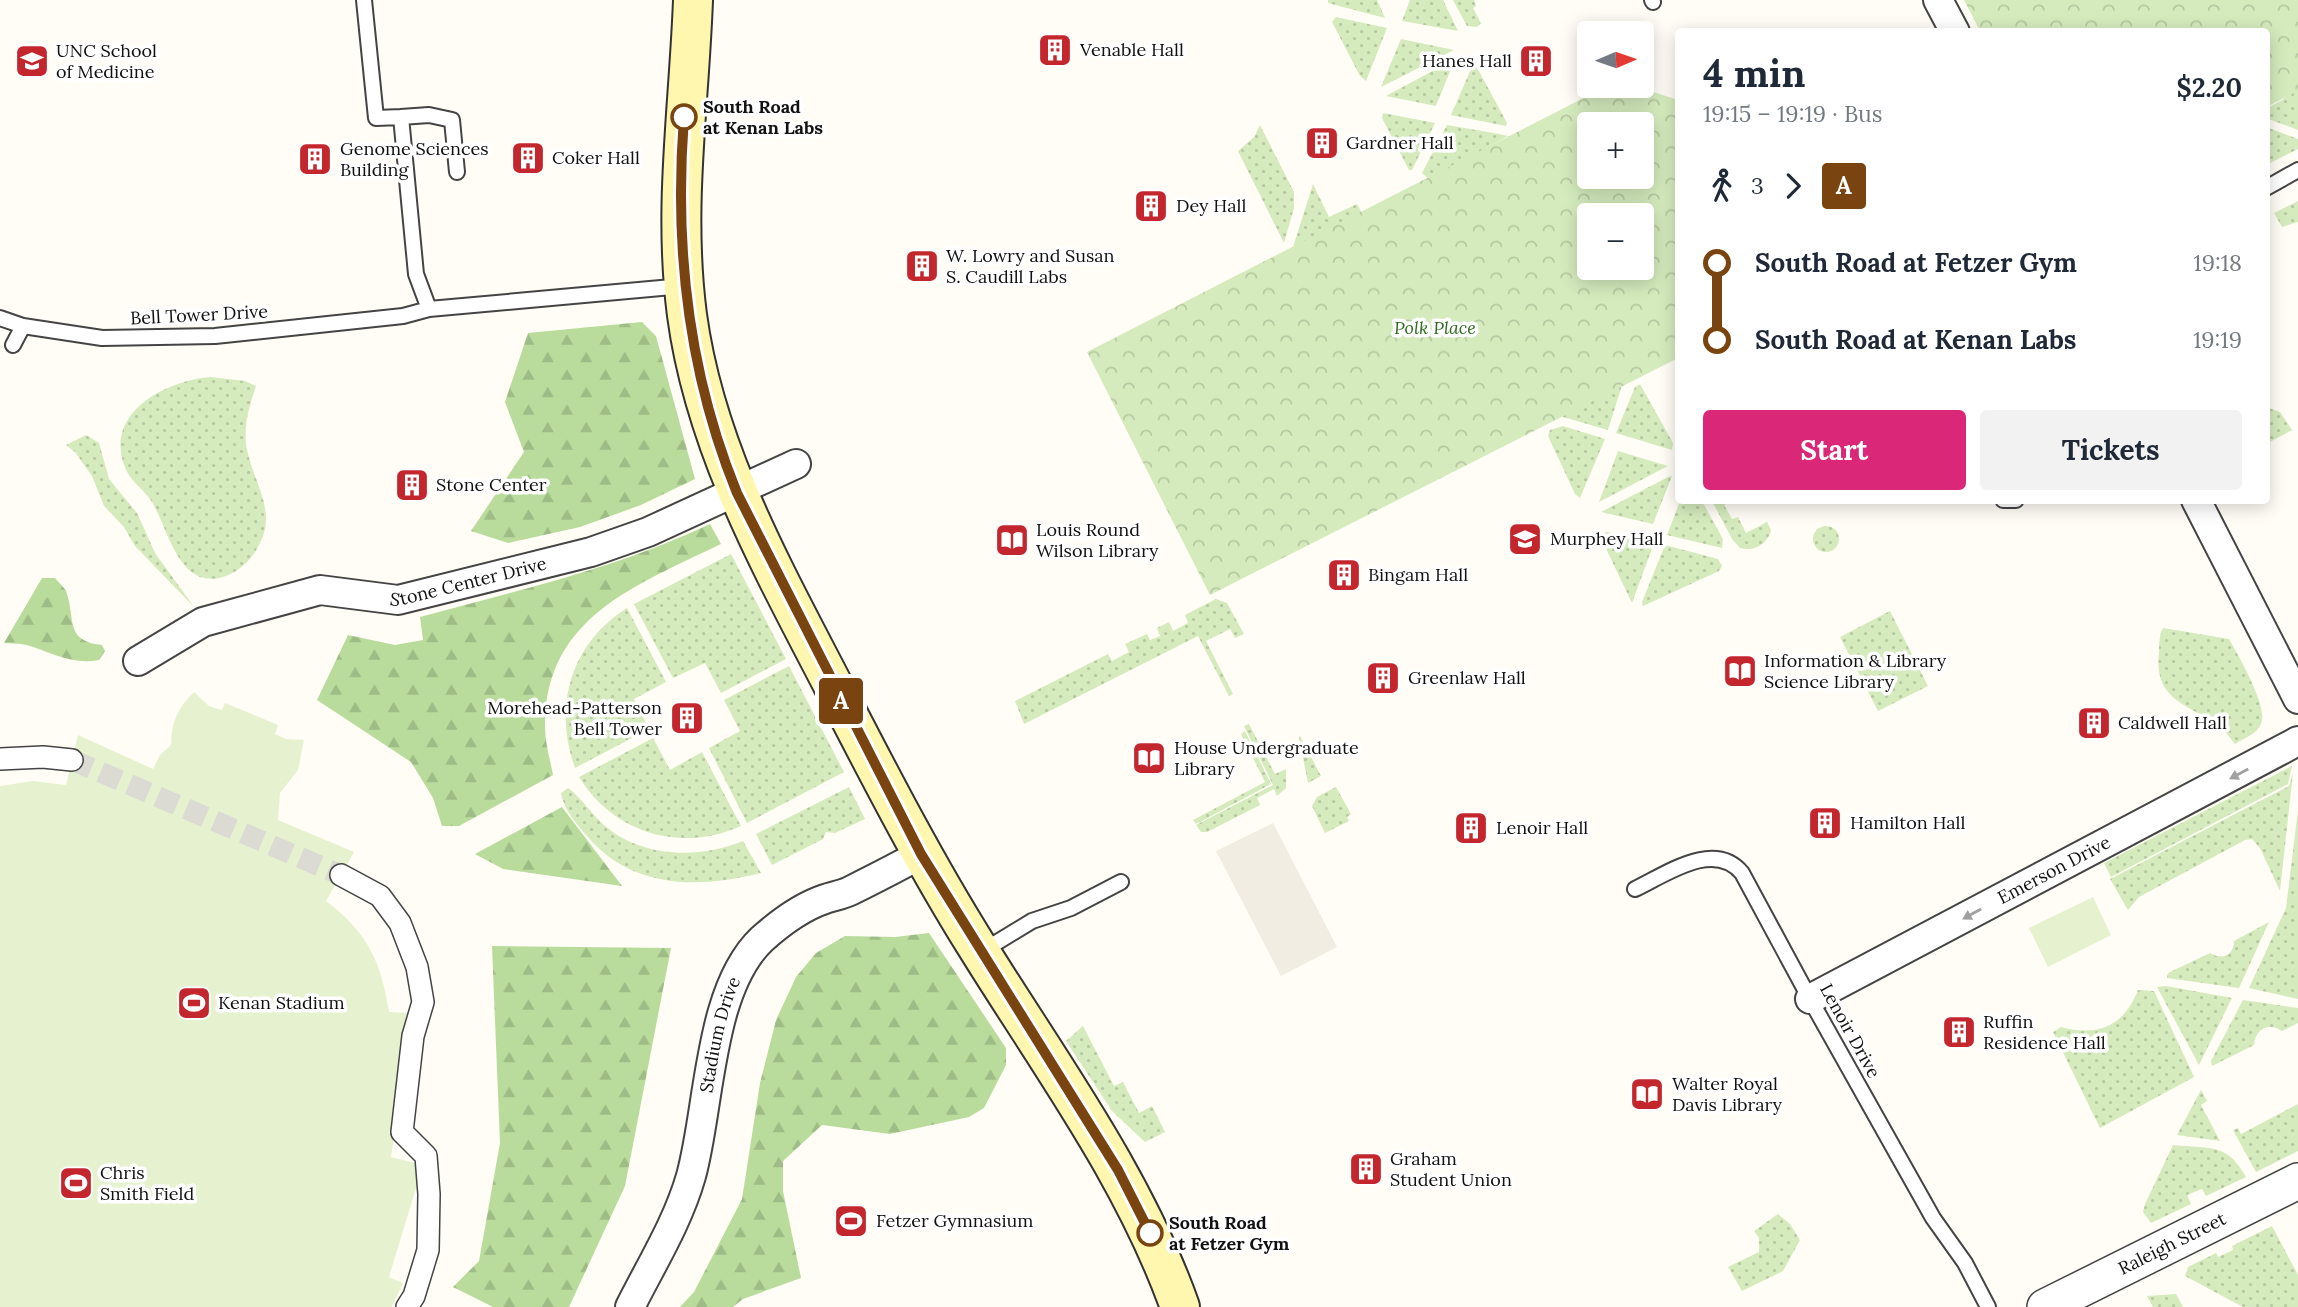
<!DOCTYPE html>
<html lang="en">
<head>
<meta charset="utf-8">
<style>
	body { margin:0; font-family:Lora,serif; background:#f2f2f3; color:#1f2937; height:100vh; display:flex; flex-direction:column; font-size:26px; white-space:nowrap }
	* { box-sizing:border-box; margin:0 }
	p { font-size:23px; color:#747a83 }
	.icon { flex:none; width:38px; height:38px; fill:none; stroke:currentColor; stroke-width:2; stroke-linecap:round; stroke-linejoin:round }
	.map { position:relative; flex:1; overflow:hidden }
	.details { position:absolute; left:1675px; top:28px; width:595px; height:476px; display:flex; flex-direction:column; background:#fff; border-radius:7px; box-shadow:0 4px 18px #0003 }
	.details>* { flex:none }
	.badge { padding:0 14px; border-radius:5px; font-size:24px; line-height:46px }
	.needle { width:46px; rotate:88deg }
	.tools { position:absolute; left:1577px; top:21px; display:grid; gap:14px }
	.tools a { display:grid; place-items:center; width:77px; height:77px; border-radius:7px; background:#fff; box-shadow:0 4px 18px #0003; font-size:35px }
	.map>.badge { position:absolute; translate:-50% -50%; box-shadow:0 0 0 4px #fff }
	.legs { display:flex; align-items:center; gap:10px; height:77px; padding:0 28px; font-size:23px }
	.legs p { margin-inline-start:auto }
	.overview { display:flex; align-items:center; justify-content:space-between; height:119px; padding:0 28px }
	h1 { font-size:38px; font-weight:700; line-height:52px }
	.action { display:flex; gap:14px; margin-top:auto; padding:14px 28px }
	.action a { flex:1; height:80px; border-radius:7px; background:#db2777; color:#fff; font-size:28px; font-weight:700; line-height:80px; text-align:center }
	.action a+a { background:#f2f2f3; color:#1f2937 }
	ul { padding:0 28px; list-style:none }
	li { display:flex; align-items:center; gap:24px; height:77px; font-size:26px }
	li i { display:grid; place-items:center; width:10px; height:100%; margin:0 9px; background:currentColor }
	li i::after { content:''; width:18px; height:18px; margin:-9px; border:5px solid; border-radius:50%; background:#fff }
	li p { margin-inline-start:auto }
	li:first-child i { background:linear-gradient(#0000 50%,currentColor 0) }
	li:last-child i { background:linear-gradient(currentColor 50%,#0000 0) }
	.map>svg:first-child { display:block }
</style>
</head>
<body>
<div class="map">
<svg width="2298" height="1307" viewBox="0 0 2298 1307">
	<defs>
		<pattern id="grass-dots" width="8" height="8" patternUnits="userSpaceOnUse" patternTransform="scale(1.75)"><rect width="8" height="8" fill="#d5ebbd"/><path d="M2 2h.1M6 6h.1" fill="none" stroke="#b6c8a1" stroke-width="1.8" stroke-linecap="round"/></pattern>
		<pattern id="forest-firs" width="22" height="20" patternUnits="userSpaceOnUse" patternTransform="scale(1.75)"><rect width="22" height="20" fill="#b9dc9c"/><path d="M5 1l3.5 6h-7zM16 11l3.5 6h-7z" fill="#9ebc85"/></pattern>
		<pattern id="park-crowns" width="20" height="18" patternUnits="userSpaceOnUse" patternTransform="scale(1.75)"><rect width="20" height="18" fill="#d5ebbd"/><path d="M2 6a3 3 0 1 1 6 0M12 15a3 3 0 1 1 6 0" fill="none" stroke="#b6c8a1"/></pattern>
	</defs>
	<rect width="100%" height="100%" fill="#fffdf5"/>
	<path fill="url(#grass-dots)" d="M1377,0L1385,18L1328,3V0Z
		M1410,0H1443L1458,31L1402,21Z
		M1453,0H1474L1476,6L1473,8L1481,23L1477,27L1467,26Z
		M1336,17L1387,28L1366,81L1360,76L1332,22Z
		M1401,39L1454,50L1381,87Z
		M1455,59L1436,106L1386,96Z
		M1474,62L1507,123L1506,126L1451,115Z
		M2298,84V130L2266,118V109L2284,99L2281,93Z
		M1383,113L1435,123L1412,170H1409L1382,118Z
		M1260,125L1294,192V208L1284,243L1238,151L1254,137Z
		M1447,125L1499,134L1508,136L1430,180L1422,173Z
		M2266,127L2298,139V149L2266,165Z
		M1313,184L1329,217L1357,204L1363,215L1293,247Z
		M2298,201V222L2282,227L2274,213Z
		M211,377L245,381L256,386C250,404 244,423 246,443C250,478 278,509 260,543C253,558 241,570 226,576C179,593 169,530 152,502C143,488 129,481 124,465C105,411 168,380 211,377Z
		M1640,384L1673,443L1672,450L1616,433L1635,387Z
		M1622,385L1608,430L1563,417V416Z
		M2266,407L2280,412L2292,430L2266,444Z
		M1563,426L1605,439L1580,498L1575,494L1548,436L1550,430Z
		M86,435L99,443L109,479L137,513L155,553L194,607L135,546L124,527L104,506L92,476L75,452L66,445Z
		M1618,451L1668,466L1599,502Z
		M1670,476H1672L1653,524L1601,512Z
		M1680,501H1702L1723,539L1722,548L1667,535Z
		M1712,501H1729L1724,505L1732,519L1738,517L1746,533L1767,522L1771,530C1768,544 1754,552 1740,548L1732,539Z
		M1813 539a13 13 0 1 1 26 0a13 13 0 1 1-26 0Z
		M1607,532L1654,543L1632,603L1601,538L1602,533Z
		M1665,545L1718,559L1722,566L1719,571L1643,606L1642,602Z
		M731,554L786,659L721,693L705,663L673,678L634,604Z
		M1216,599L1227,603L1244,634L1235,638L1230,629L1206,641L1233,694L1229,696L1198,636L1024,724L1015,701L1108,654L1112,661L1129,652L1125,644L1147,634L1150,640L1160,636L1157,628L1169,622L1173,631L1188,623L1185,615Z
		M627,608L666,682L634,699L649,729L575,768C553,707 570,644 627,608Z
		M1890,611L1928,686L1878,711L1840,637Z
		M2163,628L2229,639C2238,655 2269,708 2261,724C2257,734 2244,738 2235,744C2208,702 2152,713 2159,652C2159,647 2159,635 2163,628Z
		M789,666L844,772L747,823L709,748L740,731L724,700Z
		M1249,724L1275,774L1286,769V788L1277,796L1274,789L1257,798L1260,805L1207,832H1201L1196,825L1273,785L1244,726Z
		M1245,731L1271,784L1196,824L1193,820L1265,782L1241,734Z
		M1300,736L1321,776L1308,783L1299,737Z
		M653,738L670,770L702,752L741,826C682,853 614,834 579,777Z
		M2292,766L2288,784L2111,877L2104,863Z
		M2293,773L2280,891L2260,848L2252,839L2245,840L2139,897L2128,910L2110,879L2289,786Z
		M849,787L865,819L835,833L826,832L823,839L772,865L756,834Z
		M1336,787L1351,814L1347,817L1349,821L1325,833L1312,806L1317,797Z
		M568,788C581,797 592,815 605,826C643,858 699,859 743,841L761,873C697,889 631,889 586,835C575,822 564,810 561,793Z
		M2298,810V999L2249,988L2286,908Z
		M2269,922L2239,988L2167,978L2168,973L2210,953C2222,961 2234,955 2234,941Z
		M2166,986L2232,998L2199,1065L2157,987Z
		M2138,990L2154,991L2194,1077L2100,1128L2053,1032L2061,1027C2098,1037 2124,1026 2138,990Z
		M2243,1000L2298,1008V1023L2282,1031C2269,1022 2255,1029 2254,1045L2212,1066L2211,1061Z
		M1083,1026L1114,1086L1123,1082L1139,1113L1152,1106L1165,1132L1145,1142L1112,1111L1066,1041Z
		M2201,1090L2207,1101L2201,1105L2220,1141L2177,1135Z
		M2298,1104V1151L2256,1172L2233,1130L2238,1128L2241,1134Z
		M2173,1145C2209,1149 2227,1142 2246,1177L2206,1196L2202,1189L2187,1195L2191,1204L2151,1223L2143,1212L2145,1204Z
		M1778,1214L1790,1224L1800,1240L1783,1271L1742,1291L1728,1267L1759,1252V1238L1754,1231Z
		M2272,1226L2298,1275V1307H2243L2185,1276L2188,1267L2216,1253L2218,1257L2233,1250L2232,1246Z
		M2176,1294L2183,1307H2153L2147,1296Z"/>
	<path fill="url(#forest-firs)" d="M642,322L656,336L695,479L641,505L580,527L508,543L471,531L524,452L505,402L528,333Z
		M710,524L721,544C637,585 544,617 545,727C545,743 550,759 553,775L459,826H442L433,798L411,762L317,700L348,635L395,645L423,640L420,617C519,590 618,568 710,524Z
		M42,578H55C58,582 64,587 66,591C76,618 64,641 102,645L105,651L99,660C72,665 52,653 27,645C19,643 11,644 4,643Z
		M562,807L622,886L503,869L475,854Z
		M929,933L1006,1048V1065L984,1108L969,1117L890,1134L822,1125L783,1161V1191L801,1278L743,1299L733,1307H680L694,1292L742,1199L760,1083L776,1020L796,977L816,953L845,936L895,937Z
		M492,946L671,948L625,1186L569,1307H493L453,1287L479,1261L500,1143Z"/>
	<path fill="url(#park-crowns)" fill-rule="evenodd" d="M1964,0H2298V91L2266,107V32L1980,31Z
		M1607,86H1635L1678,100V358L1210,595L1087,352ZM1589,124H1642V177H1589ZM1589,215H1642V268H1589Z"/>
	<path fill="#e6f2cf" d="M194,692L209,706L222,710L225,703L278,725L275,734L286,739L304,740L298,770L280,793L278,820L354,852L326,901C368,933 381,961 389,1012L407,1013L405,1062L391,1157L423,1165L389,1277L403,1283L392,1307H0V786L33,781L66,785L78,735L153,769L160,755L171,745C171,723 178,707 194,692Z
		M2093,897L2111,935L2048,967L2029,928Z"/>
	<path fill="#f1ede2" d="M1273,823L1337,947L1281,976L1216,851Z"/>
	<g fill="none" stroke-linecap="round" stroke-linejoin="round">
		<path stroke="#dbdad3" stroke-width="21" stroke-dasharray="21 10" stroke-linecap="butt" d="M72,760L341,875"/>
		<g stroke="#444" stroke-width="18">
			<path id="service" d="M364,0L376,118L401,117L416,274L429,309
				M1652,0L1653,2
				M401,117L429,115L452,120L457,172
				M2266,188L2298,170
				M0,318L23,326
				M13,345L23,326L102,338L215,336L403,316L429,309L683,286
				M2003,500H2016
				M1635,889C1665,875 1714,839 1742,873L1810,999L1933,1218L1965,1263L1988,1307
				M981,952L1032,921L1071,908L1121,882"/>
		</g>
		<g stroke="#444" stroke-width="24">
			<path id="pedestrian" d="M0,759L43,757L72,760
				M341,875L380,896L400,923L417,967L423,1002L413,1036L402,1132L426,1156L429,1194L428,1250L414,1296L407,1307"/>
		</g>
		<g stroke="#444" stroke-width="32">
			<g id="minor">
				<path d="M1938,0L1955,32"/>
				<path d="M2196,500L2298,699"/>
				<path id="s1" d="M138,661L203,622L320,590L398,600L591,552L648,532L796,464"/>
				<path id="s2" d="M1810,999L2298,741"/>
				<path id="s3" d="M630,1307C651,1265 678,1222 691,1176C710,1108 708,990 762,939C781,922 801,907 825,899C833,896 842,895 850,891C874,879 898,867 921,854"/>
			</g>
		</g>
		<g stroke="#444" stroke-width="38">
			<g id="tertiary">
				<path id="s4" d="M2045,1307L2298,1181"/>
			</g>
		</g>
		<g stroke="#333" stroke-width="42">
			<path id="secondary" d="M693,0C689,108 673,207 687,315C705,449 773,569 834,687C879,774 924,862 976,945C1049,1063 1133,1175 1180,1307"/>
		</g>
		<use href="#service" stroke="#fff" stroke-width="14"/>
		<use href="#pedestrian" stroke="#fff" stroke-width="21"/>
		<use href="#minor" stroke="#fff" stroke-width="28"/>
		<use href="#tertiary" stroke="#fff" stroke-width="35"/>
		<use href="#secondary" stroke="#fff6b0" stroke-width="38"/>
	</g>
	<defs><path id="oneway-solid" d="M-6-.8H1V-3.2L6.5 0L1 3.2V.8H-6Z" transform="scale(1.75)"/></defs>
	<g fill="#a0a0a0">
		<use href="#oneway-solid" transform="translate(2239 774) rotate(152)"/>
		<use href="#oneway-solid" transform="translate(1972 914) rotate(151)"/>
	</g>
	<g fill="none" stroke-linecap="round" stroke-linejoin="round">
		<g stroke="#fff" stroke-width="16">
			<path id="line-1" d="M684,117C674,246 688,373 737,493L921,854L1118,1170L1150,1233"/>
		</g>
		<use href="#line-1" stroke="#794410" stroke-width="10"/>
	</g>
	<defs>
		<g id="building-square" transform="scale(1.75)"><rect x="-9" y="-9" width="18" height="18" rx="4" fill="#c4262e" stroke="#fff"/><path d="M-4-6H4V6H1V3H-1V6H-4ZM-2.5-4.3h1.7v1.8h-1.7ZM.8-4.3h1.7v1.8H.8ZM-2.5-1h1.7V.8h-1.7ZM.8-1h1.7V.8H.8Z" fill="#fff"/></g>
		<g id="university-square" transform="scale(1.75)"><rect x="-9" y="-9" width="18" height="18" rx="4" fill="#c4262e" stroke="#fff"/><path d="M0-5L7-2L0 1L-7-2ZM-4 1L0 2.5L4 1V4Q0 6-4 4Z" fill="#fff"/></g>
		<g id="library-square" transform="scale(1.75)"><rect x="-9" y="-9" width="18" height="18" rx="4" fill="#c4262e" stroke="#fff"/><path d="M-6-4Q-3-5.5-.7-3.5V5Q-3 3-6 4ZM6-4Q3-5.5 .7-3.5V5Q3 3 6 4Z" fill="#fff"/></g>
		<g id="stadium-square" transform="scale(1.75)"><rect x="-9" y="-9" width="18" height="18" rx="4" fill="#c4262e" stroke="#fff"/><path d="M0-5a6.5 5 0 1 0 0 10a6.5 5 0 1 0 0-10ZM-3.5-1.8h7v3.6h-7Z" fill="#fff"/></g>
	</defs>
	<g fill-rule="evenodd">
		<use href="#building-square" x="1055" y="50"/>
		<use href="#university-square" x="32" y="61"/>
		<use href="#building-square" x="1536" y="61"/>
		<use href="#building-square" x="1322" y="143"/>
		<use href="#building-square" x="528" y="158"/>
		<use href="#building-square" x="315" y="159"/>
		<use href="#building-square" x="1151" y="206"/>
		<use href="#building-square" x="922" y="266"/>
		<use href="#building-square" x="412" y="485"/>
		<use href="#university-square" x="1525" y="539"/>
		<use href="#library-square" x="1012" y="540"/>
		<use href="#building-square" x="1344" y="575"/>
		<use href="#library-square" x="1740" y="671"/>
		<use href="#building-square" x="1383" y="678"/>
		<use href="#building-square" x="687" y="718"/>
		<use href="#building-square" x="2094" y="723"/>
		<use href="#library-square" x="1149" y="758"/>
		<use href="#building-square" x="1825" y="823"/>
		<use href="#building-square" x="1471" y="828"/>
		<use href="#stadium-square" x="194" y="1003"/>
		<use href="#building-square" x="1959" y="1032"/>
		<use href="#library-square" x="1647" y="1094"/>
		<use href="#building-square" x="1366" y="1169"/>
		<use href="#stadium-square" x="76" y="1183"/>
		<use href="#stadium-square" x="851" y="1221"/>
	</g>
	<g fill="#fff" stroke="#794410" stroke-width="3.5">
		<circle cx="684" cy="117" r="12"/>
		<circle cx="1150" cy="1233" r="12"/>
	</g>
	<g text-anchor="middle" stroke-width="7" stroke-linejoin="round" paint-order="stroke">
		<g font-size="18" fill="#111" stroke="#fff" text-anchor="start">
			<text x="1080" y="56">Venable Hall</text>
			<text x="56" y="57">UNC School<tspan x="56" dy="21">of Medicine</tspan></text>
			<text x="1512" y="67" text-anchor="end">Hanes Hall</text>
			<text x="1346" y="149">Gardner Hall</text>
			<text x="340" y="155">Genome Sciences<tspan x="340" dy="21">Building</tspan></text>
			<text x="552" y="164">Coker Hall</text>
			<text x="1176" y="212">Dey Hall</text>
			<text x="946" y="262">W. Lowry and Susan<tspan x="946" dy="21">S. Caudill Labs</tspan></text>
			<text x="436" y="491">Stone Center</text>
			<text x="1036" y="536">Louis Round<tspan x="1036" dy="21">Wilson Library</tspan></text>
			<text x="1550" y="545">Murphey Hall</text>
			<text x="1368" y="581">Bingam Hall</text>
			<text x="1764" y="667">Information &amp; Library<tspan x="1764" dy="21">Science Library</tspan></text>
			<text x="1408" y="684">Greenlaw Hall</text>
			<text x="662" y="714" text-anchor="end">Morehead-Patterson<tspan x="662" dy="21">Bell Tower</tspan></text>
			<text x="2118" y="729">Caldwell Hall</text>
			<text x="1174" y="754">House Undergraduate<tspan x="1174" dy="21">Library</tspan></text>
			<text x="1850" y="829">Hamilton Hall</text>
			<text x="1496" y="834">Lenoir Hall</text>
			<text x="218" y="1009">Kenan Stadium</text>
			<text x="1983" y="1028">Ruffin<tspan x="1983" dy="21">Residence Hall</tspan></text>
			<text x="1672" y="1090">Walter Royal<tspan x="1672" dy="21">Davis Library</tspan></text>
			<text x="1390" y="1165">Graham<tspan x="1390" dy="21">Student Union</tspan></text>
			<text x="100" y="1179">Chris<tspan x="100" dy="21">Smith Field</tspan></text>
			<text x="876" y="1227">Fetzer Gymnasium</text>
		</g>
		<g font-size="18" font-weight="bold" fill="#111" stroke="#fff" text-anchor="start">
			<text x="703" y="113">South Road<tspan x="703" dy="21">at Kenan Labs</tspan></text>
			<text x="1169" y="1229">South Road<tspan x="1169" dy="21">at Fetzer Gym</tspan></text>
		</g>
		<g font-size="18" fill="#111" stroke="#fff">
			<text transform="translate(199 315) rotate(-3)" y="6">Bell Tower Drive</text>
			<text dy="6" stroke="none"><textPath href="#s1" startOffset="348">Stone Center Drive</textPath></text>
			<text dy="6" stroke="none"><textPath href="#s2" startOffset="276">Emerson Drive</textPath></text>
			<text transform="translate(1850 1031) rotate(61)" y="6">Lenoir Drive</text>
			<text dy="6" stroke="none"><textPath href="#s3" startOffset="289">Stadium Drive</textPath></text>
			<text dy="6" stroke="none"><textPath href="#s4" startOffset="142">Raleigh Street</textPath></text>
		</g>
		<g font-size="18" font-style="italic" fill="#2f6b1f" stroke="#fff">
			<text x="1435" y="334">Polk Place</text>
		</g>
	</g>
</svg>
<div class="tools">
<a><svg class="needle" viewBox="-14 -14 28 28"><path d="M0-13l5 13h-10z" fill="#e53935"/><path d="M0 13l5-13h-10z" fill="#747a83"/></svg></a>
<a>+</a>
<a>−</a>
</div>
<b class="badge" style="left:841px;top:701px;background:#794410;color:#fff">A</b>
<section class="details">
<div class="overview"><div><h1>4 min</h1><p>19:15 – 19:19 · Bus</p></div><b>$2.20</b></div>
<div class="legs"><svg class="icon" aria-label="walk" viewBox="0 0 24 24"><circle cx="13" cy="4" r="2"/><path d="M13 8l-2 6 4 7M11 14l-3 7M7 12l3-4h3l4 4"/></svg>3<svg class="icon" aria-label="forward" viewBox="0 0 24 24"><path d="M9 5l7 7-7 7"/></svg><b class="badge" style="background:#794410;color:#fff">A</b></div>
<ul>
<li><i style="color:#794410"></i><b>South Road at Fetzer Gym</b><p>19:18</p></li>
<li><i style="color:#794410"></i><b>South Road at Kenan Labs</b><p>19:19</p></li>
</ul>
<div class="action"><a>Start</a><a>Tickets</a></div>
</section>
</div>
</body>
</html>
